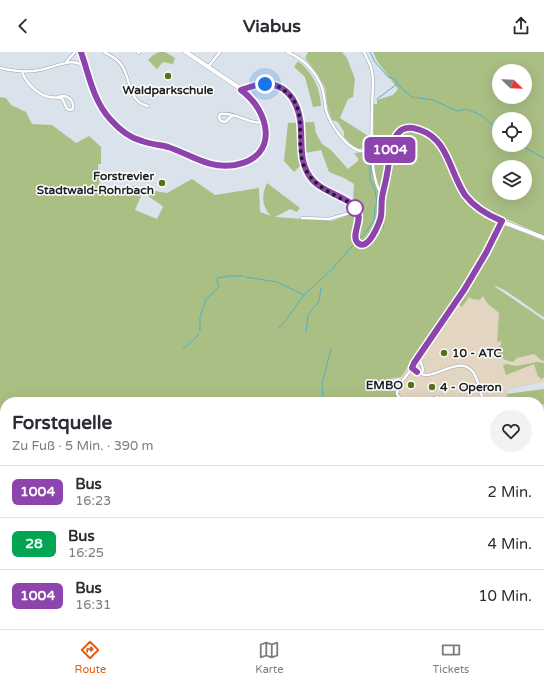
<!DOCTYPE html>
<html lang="de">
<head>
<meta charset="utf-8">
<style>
	body { margin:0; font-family:"Varela Round",sans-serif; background:#f2f2f3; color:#2b2b33; height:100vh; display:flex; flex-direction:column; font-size:15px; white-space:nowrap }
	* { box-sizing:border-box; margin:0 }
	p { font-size:13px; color:#7c7c81 }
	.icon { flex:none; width:22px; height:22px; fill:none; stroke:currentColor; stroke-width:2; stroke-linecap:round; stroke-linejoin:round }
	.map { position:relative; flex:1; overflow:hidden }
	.drawer { position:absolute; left:0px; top:345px; width:544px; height:232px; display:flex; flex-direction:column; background:#fff; border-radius:16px 16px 0 0; box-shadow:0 4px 16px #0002 }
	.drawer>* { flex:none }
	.badge { padding:0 8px; border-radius:6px; font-size:14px; line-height:26px }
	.needle { width:26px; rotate:113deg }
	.tools { position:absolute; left:492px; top:12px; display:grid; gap:8px }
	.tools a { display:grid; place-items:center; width:40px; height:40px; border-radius:50%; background:#fff; box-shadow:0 4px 16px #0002; font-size:20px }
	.you { position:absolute; width:20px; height:20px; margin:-10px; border:3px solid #fff; border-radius:50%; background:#1a73e8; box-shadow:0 0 0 6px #1a73e833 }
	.map>.badge { position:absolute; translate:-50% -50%; box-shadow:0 0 0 2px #fff }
	.round { display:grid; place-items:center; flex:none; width:42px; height:42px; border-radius:21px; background:#f2f2f3 }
	.summary { display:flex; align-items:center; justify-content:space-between; height:68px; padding:0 12px }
	h1 { font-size:19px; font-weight:700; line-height:30px }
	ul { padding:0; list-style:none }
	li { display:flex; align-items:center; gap:12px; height:52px; padding:0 12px; border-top:1px solid #e1e1e2 }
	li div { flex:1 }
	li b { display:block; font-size:15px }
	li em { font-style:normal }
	li .badge { min-width:44px; font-weight:700; text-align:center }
	header { display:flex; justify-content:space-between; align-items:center; height:52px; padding:0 12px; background:#fff; font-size:18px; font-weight:700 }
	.dock { display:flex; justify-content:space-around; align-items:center; height:56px; border-top:1px solid #e1e1e2; background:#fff; font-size:11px; color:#7c7c81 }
	.dock a { display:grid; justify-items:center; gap:2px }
	.dock .selected { color:#ea580c }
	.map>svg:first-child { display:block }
</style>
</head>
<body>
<header><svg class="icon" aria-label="back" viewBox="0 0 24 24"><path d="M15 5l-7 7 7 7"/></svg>Viabus<svg class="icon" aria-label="share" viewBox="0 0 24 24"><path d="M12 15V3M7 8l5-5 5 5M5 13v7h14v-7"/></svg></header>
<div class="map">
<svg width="544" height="577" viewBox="0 0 544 577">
	<rect width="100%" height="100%" fill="#dae2eb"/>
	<path fill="#e2d5c2" d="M483,243L488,252L499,260L497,289H501V293L517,306L544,287V330L508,338L506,350H399L395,339L401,325L456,247L460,250L469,245Z
		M544,352V403L539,398V353Z"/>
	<path fill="#aabf84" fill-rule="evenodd" d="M159,0H165L175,6L173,12L163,10L157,17L148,8L153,3Z
		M308,0H342L347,6L355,27L353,45L348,47L340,66L370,85V92C360,103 352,93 344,85V80L338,70L332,68L328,57L325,36L318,23L305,6Z
		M373,0H544V184L507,167L505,173L544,189V265C533,259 503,234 494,234L544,268V309L541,308L534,302L517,306L513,310C503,308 498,305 498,295L501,293V289L497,290L499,261L488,252L483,244L479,248L472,247L469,245L462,255L459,253V250L455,248L401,325L374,330L370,338L395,339L399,350H5V572H539V398L544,403V577H0V45L6,46L11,53L26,60L32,72L52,73L76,91L89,84L101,95V112H98L100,139L134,134L141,144L135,158L157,167L163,155L161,153L145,142L143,137L167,141L192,127L215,143L259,136L260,160L271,164C262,154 261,144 267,131L300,156L297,160L290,157L275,165L332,169L343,165L350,158L356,160L353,151L354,132L344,126L329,120L321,98L300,102L301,113L294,120L284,109L288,71L314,70L316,81L322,92L331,98L348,117L359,108L354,101L364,100L372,105H373L374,52H377V48L393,43L398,37L377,9ZM499,19H525V45H499ZM499,67H525V93H499ZM499,115H525V141H499Z
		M298,9C313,21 320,35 321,54L313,55L305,25L294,15Z
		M537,310L544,311V325L541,328L540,325H538L534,312L506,323L503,313L507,312L516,314Z
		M544,337V352L539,353V350H506L507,342Z"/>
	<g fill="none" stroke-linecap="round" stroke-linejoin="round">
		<path stroke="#4fb1c8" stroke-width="1" d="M370,0L375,10L388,25L395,27L399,34L412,45L433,48L457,59L466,57L481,63L499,78
			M377,47L397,32
			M520,93L544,106
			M382,168L384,177
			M357,188L363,184L374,168L375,155L377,151L375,138L370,128V112
			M332,217L355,191
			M246,225L277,230L304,243
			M218,226L228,224H243
			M279,276L285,269L304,243L331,218
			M200,279V265L206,247L219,235L216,226
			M306,280L308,263L319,249L321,236
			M183,297L198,284V282
			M323,346L322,332L331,297
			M325,349V350"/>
		<g stroke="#9da4ac" stroke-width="3.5">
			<path id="street" d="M81,0C89,23 94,48 110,67C118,76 129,86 142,89C151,92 162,93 171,96C193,105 211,117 235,113C281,105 270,59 241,37
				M104,0C109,3 116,6 120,11C132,25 126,49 148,54
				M138,0L139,1
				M287,0C302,6 313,16 320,31C325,40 324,49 326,58C330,72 348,100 364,99L371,93
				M364,0L371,15L373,26C373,51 366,124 382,142
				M67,9L75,0
				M208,15L220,0
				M0,16C13,19 27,21 40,18C56,15 69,5 85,14
				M22,19C24,29 38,43 49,45C53,46 57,45 62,46L67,57L71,58L73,56C74,47 66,42 58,45
				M232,64L225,70L221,69L219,66L220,62C234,59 252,74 265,70
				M302,166L329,167L350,161L358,166
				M419,304L423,317L422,322
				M411,317C416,319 420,323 426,323C441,323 460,304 473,320C479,328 480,341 484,350
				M402,350L397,342C398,330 407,325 412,316C426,289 447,265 463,240C478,217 490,193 501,170
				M422,350L438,345"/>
		</g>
		<g stroke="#9da4ac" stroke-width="5">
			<path id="secondary" d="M186,0L241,37C249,35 257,33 265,32C290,30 300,57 301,77C302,93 299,107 308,121C318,140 356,147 359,162C360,171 355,179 355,186L359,192C365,193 368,190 371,185C375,179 380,172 381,164C382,159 381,154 382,148C382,140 385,131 387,122C390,109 391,72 412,76C452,82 449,128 474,152C491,169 522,176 544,186
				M539,507H544
				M539,572L544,574
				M185,577L195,572"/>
		</g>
		<use href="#street" stroke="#fff" stroke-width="2.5"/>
		<use href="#secondary" stroke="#fff" stroke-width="4"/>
	</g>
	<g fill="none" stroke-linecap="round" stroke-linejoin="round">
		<g stroke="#fff" stroke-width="9">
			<path id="line" d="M81,0C89,23 93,48 110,67C118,76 129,86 142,89C150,92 160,93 168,95C192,103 208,117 235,113C280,105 270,59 241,38C249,35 259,31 268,32C292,34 301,58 301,79C302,96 300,110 310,125C321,141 349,144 357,158C363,168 351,183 357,190C367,202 380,171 381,164C382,158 381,152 382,146C383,138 386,130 387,122C390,109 390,77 408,76C412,75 416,77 420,78C448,87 450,121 465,143C475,156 487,163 502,169L486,201L464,238L414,311L412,316L417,320"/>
		</g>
		<use href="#line" stroke="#8e44ad" stroke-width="6"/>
		<path stroke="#1e2124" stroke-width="4" stroke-dasharray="0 7.2" d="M265,32C272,32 279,34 285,39C310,58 294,90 304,114C311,131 325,138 340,146C346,149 352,151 355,156"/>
	</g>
	<g fill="#5e6f1c" stroke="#fff" stroke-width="1.5">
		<circle cx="168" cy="24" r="4"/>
		<circle cx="162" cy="131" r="4"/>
		<circle cx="444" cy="301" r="4"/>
		<circle cx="411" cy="333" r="4"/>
		<circle cx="432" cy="335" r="4"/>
	</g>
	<circle fill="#fff" stroke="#8e44ad" stroke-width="2" cx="355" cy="156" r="8"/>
	<g text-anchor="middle" stroke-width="3" stroke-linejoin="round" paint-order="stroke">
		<g font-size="12" font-weight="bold" fill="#1e2124" stroke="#fff" text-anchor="end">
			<text x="168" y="42" text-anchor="middle">Waldparkschule</text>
			<text x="154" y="128">Forstrevier<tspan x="154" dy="14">Stadtwald-Rohrbach</tspan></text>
			<text x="452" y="305" text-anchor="start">10 - ATC</text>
			<text x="403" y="337">EMBO</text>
			<text x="440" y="339" text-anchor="start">4 - Operon</text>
		</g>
	</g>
</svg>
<div class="tools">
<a><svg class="needle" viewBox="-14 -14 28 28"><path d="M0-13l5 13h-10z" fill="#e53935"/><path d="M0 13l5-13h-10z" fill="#7c7c81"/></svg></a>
<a><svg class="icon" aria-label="locate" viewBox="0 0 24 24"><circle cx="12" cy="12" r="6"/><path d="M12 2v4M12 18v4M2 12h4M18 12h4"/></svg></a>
<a><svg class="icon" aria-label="layers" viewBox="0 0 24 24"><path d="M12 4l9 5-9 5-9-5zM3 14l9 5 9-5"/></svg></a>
</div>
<div class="you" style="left:265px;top:32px"></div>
<b class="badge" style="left:390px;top:98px;background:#8e44ad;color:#fff">1004</b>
<section class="drawer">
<div class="summary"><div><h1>Forstquelle</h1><p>Zu Fuß · 5 Min. · 390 m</p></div><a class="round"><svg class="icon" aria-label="heart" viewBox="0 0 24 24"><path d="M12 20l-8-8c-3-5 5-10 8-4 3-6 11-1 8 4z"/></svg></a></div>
<ul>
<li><span class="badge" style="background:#8e44ad;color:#fff">1004</span><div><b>Bus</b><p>16:23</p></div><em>2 Min.</em></li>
<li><span class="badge" style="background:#00a651;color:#fff">28</span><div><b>Bus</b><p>16:25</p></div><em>4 Min.</em></li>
<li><span class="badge" style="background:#8e44ad;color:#fff">1004</span><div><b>Bus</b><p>16:31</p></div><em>10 Min.</em></li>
</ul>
</section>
</div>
<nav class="dock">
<a class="selected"><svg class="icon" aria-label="directions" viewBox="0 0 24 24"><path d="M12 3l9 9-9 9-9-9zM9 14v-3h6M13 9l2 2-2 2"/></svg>Route</a>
<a><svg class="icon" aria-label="map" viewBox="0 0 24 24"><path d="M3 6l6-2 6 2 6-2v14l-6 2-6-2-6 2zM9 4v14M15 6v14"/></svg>Karte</a>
<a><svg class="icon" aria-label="tickets" viewBox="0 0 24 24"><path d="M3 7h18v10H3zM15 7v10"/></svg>Tickets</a>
</nav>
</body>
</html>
